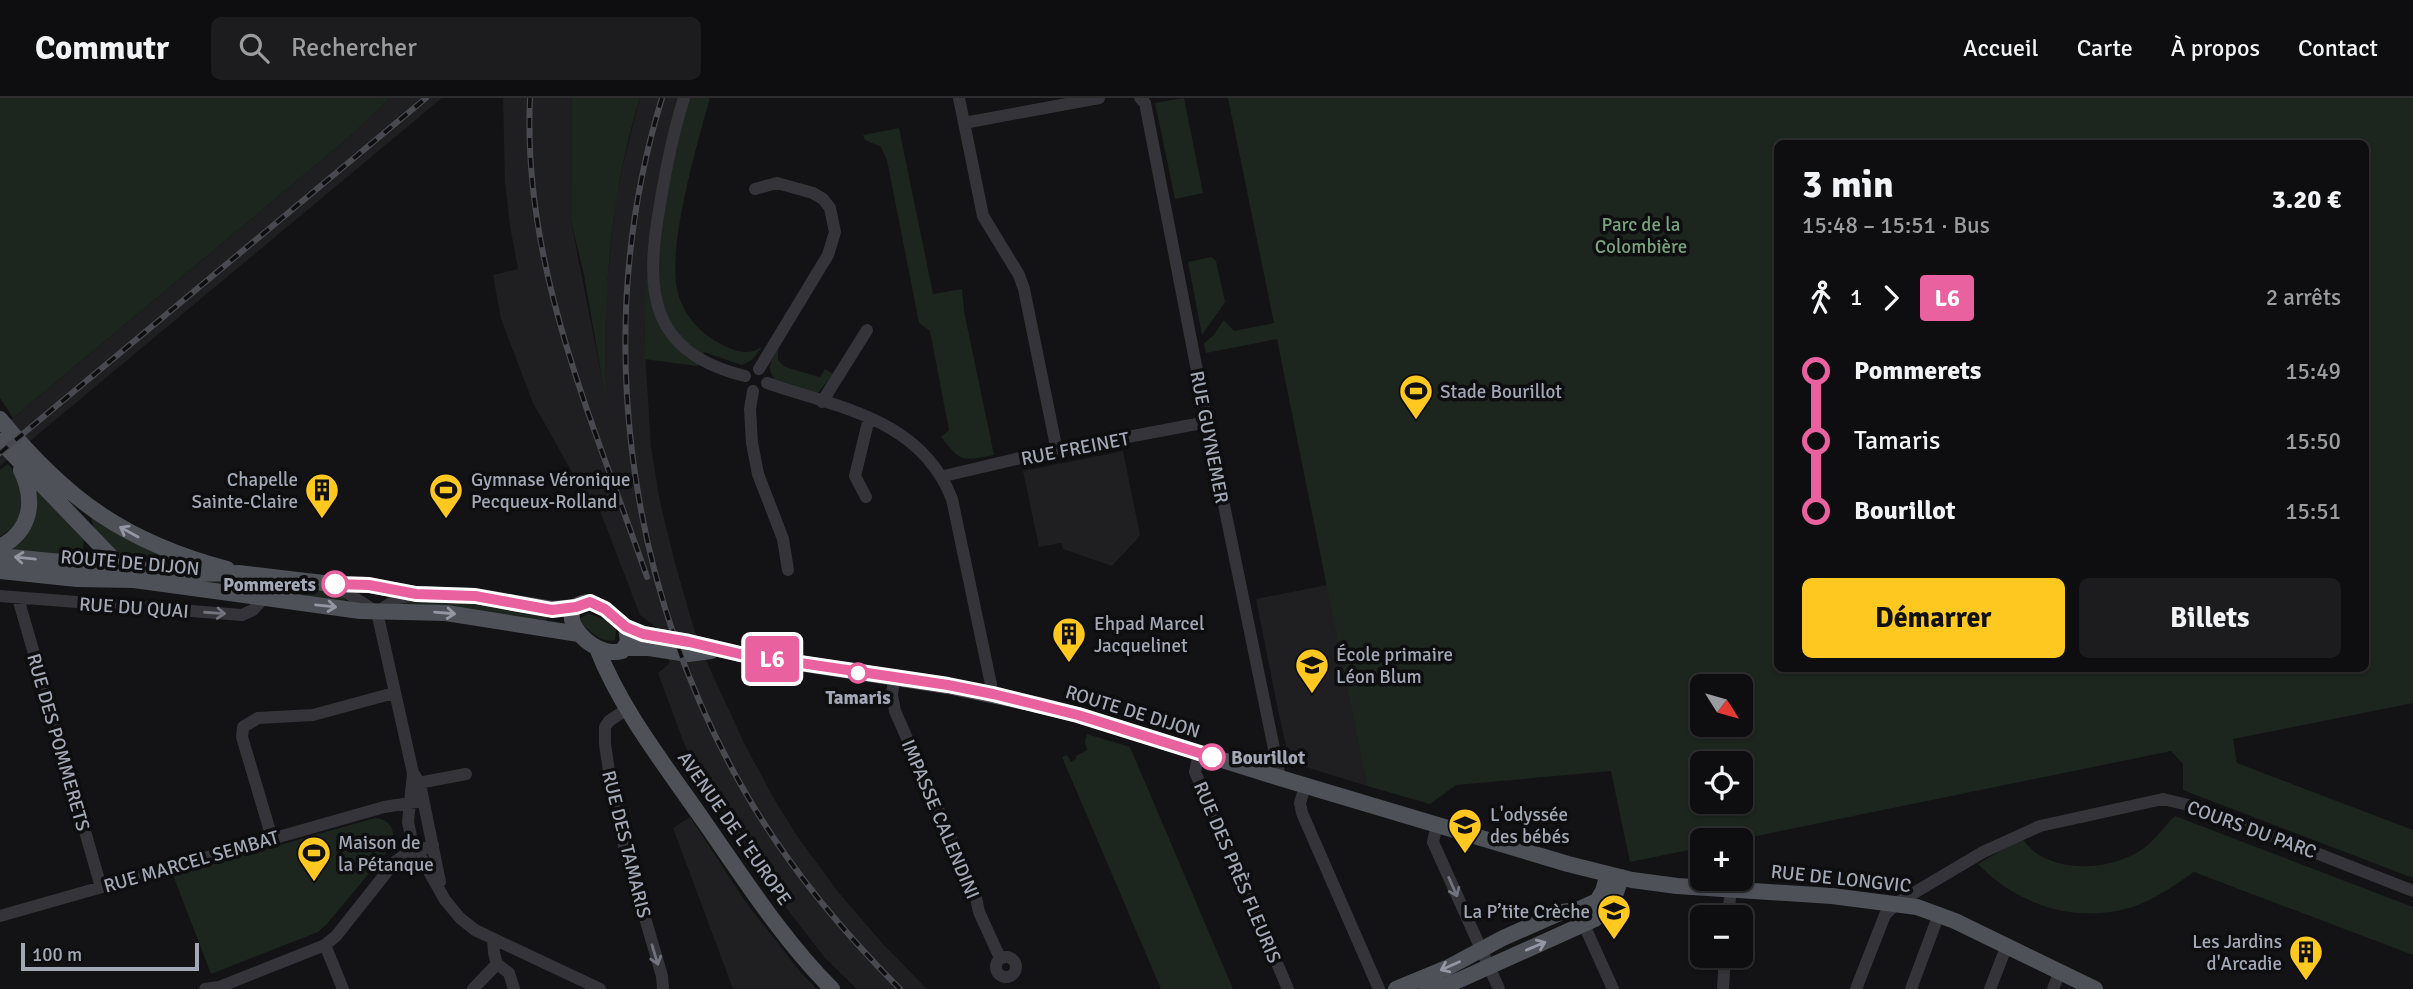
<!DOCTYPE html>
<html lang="fr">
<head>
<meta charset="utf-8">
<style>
	body { margin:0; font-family:Signika,sans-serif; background:#1c1c1e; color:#f1f3f6; height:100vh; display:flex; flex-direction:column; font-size:26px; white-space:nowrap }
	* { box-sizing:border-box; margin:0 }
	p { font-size:23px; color:#9b9c9f }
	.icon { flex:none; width:38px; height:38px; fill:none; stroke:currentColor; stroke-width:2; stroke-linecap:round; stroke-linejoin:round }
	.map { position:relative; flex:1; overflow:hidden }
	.panel { position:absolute; left:1774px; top:42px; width:595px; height:532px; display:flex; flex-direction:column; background:#0e0e10; border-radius:10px; box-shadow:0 2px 5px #0004,0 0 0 2px #2e2e30 }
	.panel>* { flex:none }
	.badge { padding:0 14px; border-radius:5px; font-size:24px; line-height:46px }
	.needle { width:46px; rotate:127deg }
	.tools { position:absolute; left:1690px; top:576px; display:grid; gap:14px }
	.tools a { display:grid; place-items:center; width:63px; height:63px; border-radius:10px; background:#0e0e10; box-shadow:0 2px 5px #0004,0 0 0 2px #2e2e30; font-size:35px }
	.scale { position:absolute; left:21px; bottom:18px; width:178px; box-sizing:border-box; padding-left:7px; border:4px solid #a3a8b6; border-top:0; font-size:19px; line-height:24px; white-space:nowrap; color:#a3a8b6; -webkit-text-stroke:5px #0e0e10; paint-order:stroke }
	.map>.badge { position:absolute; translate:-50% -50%; box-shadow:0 0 0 4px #fff }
	.legs { display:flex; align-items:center; gap:10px; height:77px; padding:0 28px; font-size:23px }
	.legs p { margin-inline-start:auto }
	.head { display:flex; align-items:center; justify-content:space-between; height:119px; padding:0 28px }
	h1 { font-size:38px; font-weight:800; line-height:52px }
	.primary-button { display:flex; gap:14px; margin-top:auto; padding:14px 28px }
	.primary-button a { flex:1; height:80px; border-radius:10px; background:#ffc821; color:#111; font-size:28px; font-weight:800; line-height:80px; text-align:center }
	.primary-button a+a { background:#1c1c1e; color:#f1f3f6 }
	ul { padding:0 28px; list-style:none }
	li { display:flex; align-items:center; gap:24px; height:70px; font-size:26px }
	li i { display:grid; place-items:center; width:10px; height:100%; margin:0 9px; background:currentColor }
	li i::after { content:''; width:18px; height:18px; margin:-9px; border:5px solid; border-radius:50%; background:#0e0e10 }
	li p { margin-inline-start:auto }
	li:first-child i { background:linear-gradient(#0000 50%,currentColor 0) }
	li:last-child i { background:linear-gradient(currentColor 50%,#0000 0) }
	header { display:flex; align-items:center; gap:42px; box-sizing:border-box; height:98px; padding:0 35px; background:#0e0e10; border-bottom:2px solid #2e2e30 }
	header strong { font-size:33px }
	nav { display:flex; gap:38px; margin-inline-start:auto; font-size:24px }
	.search { width:490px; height:63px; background:#1c1c1e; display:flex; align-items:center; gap:18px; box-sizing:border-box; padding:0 24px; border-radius:10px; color:#9b9c9f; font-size:26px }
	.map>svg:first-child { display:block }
</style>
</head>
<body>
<header>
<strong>Commutr</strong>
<div class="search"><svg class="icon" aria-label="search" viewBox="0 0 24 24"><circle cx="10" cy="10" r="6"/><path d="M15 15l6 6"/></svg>Rechercher</div>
<nav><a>Accueil</a><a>Carte</a><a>À propos</a><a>Contact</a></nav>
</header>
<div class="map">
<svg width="2413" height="891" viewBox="0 0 2413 891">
	<rect width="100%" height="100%" fill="#131315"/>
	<path fill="#1f1f22" d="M390,0H442L0,368V331L348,40Z
		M503,0H572L571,123L605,296L606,196L615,105L624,62L640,0H679L650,145L644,239L651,349L660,404L675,465L694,531L709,569L745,647L773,699L797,738L839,795L883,846L927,891H857L825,860L778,799L720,712L685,648L658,575L670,565L656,529L640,517L594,397H585L533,305L501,221L493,177L518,171L510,128L505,84Z
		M1123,353L1140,437L1138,440L1112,468L1063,451L1061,445L1039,449L1023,373Z
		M1327,487L1367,688L1306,669L1286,648L1277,607L1256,501Z
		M690,719L745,803L801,875L817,891H733L673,730Z"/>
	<path fill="#1d251f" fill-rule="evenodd" d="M0,0H390L348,40L13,320L0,300Z
		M572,0H640C609,98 603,201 606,303L584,177L571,123Z
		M679,0H710C697,46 666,151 678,195C683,215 699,234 717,244C732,252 747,259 762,249L752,262L742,267L704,254L698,268L644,261L645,200L650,145Z
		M1184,0L1203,95L1175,101L1155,5Z
		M1228,0H2413V605L2233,641L2237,665L2413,732V780L2183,692V666L2171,653L1737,742H1703V749L1630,764L1611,673L1456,687L1430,706L1367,688L1277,241L1206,255L1204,245L1213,238L1224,222L1234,233L1274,225ZM1778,46H2366V570H1778ZM1703,588H1741V626H1703ZM1741,665V704H1703V665Z
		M899,30L933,196L962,191L964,213L994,357C961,363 962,365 941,339L949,332L930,233L919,225L887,62L881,49L865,42L863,37Z
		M1211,159L1216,163L1225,204L1202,237L1188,164Z
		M778,250V262L785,269L820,279L825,271L833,276L818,295L775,281C765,270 772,262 778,250Z
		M8,366C27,390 25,403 16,430H12L0,439V372Z
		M36,385L84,438L83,452L75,461L7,452Z
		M91,419L133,444L196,470L124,466L95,435Z
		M170,478L226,481L332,493L344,498L346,504L198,487Z
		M405,502L477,504L548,515L546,527L404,508Z
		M588,515L609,524L616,532L615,542C603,546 590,534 581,525L580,521Z
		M1087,636L1130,649L1233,891H1161L1062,659L1067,657L1071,664L1076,661V658L1087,652L1085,644Z
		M2175,718L2413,809V857L2194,774C2178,785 2161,797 2143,805C2085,829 2020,810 1978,766L2022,740C2045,777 2109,774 2141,752C2155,743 2163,729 2175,718Z
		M375,720C392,721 397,735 390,750L327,826L318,834L211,876L173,777Z"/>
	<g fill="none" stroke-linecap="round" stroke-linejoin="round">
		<path stroke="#34343a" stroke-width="12" d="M684,0C673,35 666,70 660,106C645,191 647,254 745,278
			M959,0L983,118L1019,177L1024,191L1057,353
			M1140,0L1145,5L1207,324L1280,680
			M964,25L1099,0
			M755,91L777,85L813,95L823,101L830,110L835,134L828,157L759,271
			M767,285C840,310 921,321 952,401L993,596
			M753,293L750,311L752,345L758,376L783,441L788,472
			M822,304L867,232
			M944,378L1033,357L1207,324
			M866,399L855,378L869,320
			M333,486L377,514
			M0,498L242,517L253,512L263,501
			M18,500L101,789
			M377,514L413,675L408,724L412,743L445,802L460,820L475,832L600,891
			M377,514L397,501L412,497
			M894,580L892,597L895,613L975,795L979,814L1000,860
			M627,611L609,623L605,629V646L609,673L615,685L624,748L662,878L663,891
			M1199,655L1195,674L1288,891
			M414,676L420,686L440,784
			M413,686L466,676
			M1305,688L1300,705L1302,715L1379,891
			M1437,726L1433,744L1499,891
			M272,740L242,639L243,629L258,620L313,617L394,595
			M0,818L384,709L423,703
			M1580,818L1613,891
			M1728,819L1731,790
			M493,841L494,855L497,866L509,875L514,891
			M325,847L343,891
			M996 869a10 10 0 1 1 20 0a10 10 0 1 1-20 0Z
			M205,891L219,889L325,847L336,838L394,765L404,757L433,747
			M473,891L497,866
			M1723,891L1725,858
			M1856,891L1885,817L1897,805L1983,754L2040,728L2163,701L2201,710L2413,793
			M1911,891L1939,816
			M1990,891L2007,847
			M2053,891L2060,873"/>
		<path stroke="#4f5159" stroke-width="16" d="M0,321C67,402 125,444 227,471
			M0,343L122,470
			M0,449C31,433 36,403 21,372
			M0,458L183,476L239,475L332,486L369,487L416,496L475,498L552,511L576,509
			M0,473L77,481L134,482L360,513L446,515L579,536
			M590,504L605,511L626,529L628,544L622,553C589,562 547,507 590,504Z
			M626,529L643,536L689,544L740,556L948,588L1035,606L1078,617L1280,680L1568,766L1632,782L1677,788L1832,798L1917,809L1955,823L2095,891
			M597,550C621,612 665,667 703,722C743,779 782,841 832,891
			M624,550H649L688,556L711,553
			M1396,891L1447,870L1503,840L1562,814L1577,812L1597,803L1603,793L1608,776
			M1427,891L1446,888L1595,821C1611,811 1616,797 1621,779"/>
		<g stroke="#494a51" stroke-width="6">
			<path id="rail" d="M530,0C522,168 593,323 647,479
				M662,0C592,227 625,481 741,687C783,762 839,830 900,891
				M0,355L426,0"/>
		</g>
		<use href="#rail" stroke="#0e0e10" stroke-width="3.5" stroke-dasharray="10" stroke-linecap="butt"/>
	</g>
	<defs><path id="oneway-shaft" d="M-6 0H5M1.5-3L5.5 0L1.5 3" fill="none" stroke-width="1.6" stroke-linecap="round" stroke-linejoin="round" transform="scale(1.75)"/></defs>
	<g stroke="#9297a3">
		<use href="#oneway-shaft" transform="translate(129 434) rotate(-151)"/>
		<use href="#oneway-shaft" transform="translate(25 460) rotate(-174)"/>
		<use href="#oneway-shaft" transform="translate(326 508) rotate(6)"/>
		<use href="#oneway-shaft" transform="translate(445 515) rotate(5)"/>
		<use href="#oneway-shaft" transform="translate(1536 848) rotate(-23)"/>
		<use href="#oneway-shaft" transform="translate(1450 868) rotate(156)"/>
	</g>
	<g stroke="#71747e">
		<use href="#oneway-shaft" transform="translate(215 515) rotate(4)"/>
		<use href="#oneway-shaft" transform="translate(1453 789) rotate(66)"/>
		<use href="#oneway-shaft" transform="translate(655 857) rotate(73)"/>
	</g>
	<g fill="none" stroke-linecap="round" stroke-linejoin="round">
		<g stroke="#fff" stroke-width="16">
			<path id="line-1" d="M335,486L369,487L416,496L475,498L552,512L576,509L590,504L605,511L626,529L643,536L689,544L740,556L948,587L993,596L1078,617L1212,659"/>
		</g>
		<use href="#line-1" stroke="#ea619f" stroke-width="10"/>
	</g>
	<defs>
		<g id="stadium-pin" transform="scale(1.75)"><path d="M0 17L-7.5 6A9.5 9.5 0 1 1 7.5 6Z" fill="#ffc821" stroke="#0e0e10"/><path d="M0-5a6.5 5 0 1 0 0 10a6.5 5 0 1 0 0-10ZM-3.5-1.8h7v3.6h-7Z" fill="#111"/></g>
		<g id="building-pin" transform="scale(1.75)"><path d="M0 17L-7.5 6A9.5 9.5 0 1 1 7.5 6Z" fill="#ffc821" stroke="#0e0e10"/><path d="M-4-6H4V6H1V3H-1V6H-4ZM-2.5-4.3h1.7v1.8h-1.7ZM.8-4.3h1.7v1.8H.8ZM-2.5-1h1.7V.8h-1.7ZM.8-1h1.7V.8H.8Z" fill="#111"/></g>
		<g id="school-pin" transform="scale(1.75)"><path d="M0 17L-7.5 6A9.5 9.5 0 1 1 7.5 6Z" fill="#ffc821" stroke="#0e0e10"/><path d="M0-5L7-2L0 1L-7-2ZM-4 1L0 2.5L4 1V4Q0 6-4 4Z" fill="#111"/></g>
	</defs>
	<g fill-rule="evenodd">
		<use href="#stadium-pin" x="1416" y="293"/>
		<use href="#building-pin" x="322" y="392"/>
		<use href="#stadium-pin" x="446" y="392"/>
		<use href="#building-pin" x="1069" y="536"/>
		<use href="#school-pin" x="1312" y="567"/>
		<use href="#school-pin" x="1465" y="727"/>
		<use href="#stadium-pin" x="314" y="755"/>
		<use href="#school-pin" x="1614" y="813"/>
		<use href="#building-pin" x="2306" y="854"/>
	</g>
	<g fill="#fff" stroke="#ea619f" stroke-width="3.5">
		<circle cx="335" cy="486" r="12"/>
		<circle cx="858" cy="575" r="9"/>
		<circle cx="1212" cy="659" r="12"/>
	</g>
	<g text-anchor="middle" stroke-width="7" stroke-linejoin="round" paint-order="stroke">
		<g font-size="19" fill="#79a37f" stroke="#0e0e10">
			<text x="1641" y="133">Parc de la<tspan x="1641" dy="22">Colombière</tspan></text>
		</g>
		<g font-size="19" fill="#a3a8b6" stroke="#0e0e10" text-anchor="start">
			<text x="1440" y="300">Stade Bourillot</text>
			<text x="298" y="388" text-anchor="end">Chapelle<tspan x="298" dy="22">Sainte-Claire</tspan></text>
			<text x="471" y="388">Gymnase Véronique<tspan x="471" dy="22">Pecqueux-Rolland</tspan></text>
			<text x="1094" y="532">Ehpad Marcel<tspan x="1094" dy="22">Jacquelinet</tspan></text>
			<text x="1336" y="563">École primaire<tspan x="1336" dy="22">Léon Blum</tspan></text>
			<text x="1490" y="723">L'odyssée<tspan x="1490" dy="22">des bébés</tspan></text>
			<text x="338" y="751">Maison de<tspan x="338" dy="22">la Pétanque</tspan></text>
			<text x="1590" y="820" text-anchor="end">La P’tite Crèche</text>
			<text x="2282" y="850" text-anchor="end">Les Jardins<tspan x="2282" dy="22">d'Arcadie</tspan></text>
		</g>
		<g font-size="19" fill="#a3a8b6" stroke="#0e0e10">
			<text transform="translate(1210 339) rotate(79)" y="7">RUE GUYNEMER</text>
			<text transform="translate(1075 350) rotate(-11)" y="7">RUE FREINET</text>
			<text transform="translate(130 464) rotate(5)" y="7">ROUTE DE DIJON</text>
			<text transform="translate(134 509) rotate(4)" y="7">RUE DU QUAI</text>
			<text transform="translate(1133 613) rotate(17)" y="7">ROUTE DE DIJON</text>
			<text transform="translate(59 644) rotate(74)" y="7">RUE DES POMMERETS</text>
			<text transform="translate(941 721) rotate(67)" y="7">IMPASSE CALENDINI</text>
			<text transform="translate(735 730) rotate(55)" y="7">AVENUE DE L'EUROPE</text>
			<text transform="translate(2252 731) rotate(20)" y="7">COURS DU PARC</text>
			<text transform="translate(627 746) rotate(76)" y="7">RUE DES TAMARIS</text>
			<text transform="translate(191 763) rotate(-16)" y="7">RUE MARCEL SEMBAT</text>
			<text transform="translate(1238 774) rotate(67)" y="7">RUE DES PRÈS FLEURIS</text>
			<text transform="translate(1841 780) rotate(6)" y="7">RUE DE LONGVIC</text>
		</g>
		<g font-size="19" font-weight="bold" fill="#a3a8b6" stroke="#0e0e10" text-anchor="end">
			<text x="316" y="493">Pommerets</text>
			<text x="858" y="606" text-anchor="middle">Tamaris</text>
			<text x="1231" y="666" text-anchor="start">Bourillot</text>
		</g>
	</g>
</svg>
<div class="tools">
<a><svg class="needle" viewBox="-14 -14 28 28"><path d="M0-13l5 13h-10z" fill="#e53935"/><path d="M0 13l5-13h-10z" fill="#9b9c9f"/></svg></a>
<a><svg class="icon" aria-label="locate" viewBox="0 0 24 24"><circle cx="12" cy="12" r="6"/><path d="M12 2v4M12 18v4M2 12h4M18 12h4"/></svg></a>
<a>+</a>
<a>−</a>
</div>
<div class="scale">100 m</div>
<b class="badge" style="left:772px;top:561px;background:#ea619f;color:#fff">L6</b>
<section class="panel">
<div class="head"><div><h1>3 min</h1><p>15:48 – 15:51 · Bus</p></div><b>3.20 €</b></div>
<div class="legs"><svg class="icon" aria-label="walk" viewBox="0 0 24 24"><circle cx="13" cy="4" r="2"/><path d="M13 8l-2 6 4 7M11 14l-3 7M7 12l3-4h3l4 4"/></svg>1<svg class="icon" aria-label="forward" viewBox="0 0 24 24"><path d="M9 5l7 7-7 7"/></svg><b class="badge" style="background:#ea619f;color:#fff">L6</b><p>2 arrêts</p></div>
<ul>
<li><i style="color:#ea619f"></i><b>Pommerets</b><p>15:49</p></li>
<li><i style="color:#ea619f"></i><span>Tamaris</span><p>15:50</p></li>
<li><i style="color:#ea619f"></i><b>Bourillot</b><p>15:51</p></li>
</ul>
<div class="primary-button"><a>Démarrer</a><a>Billets</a></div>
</section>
</div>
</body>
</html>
